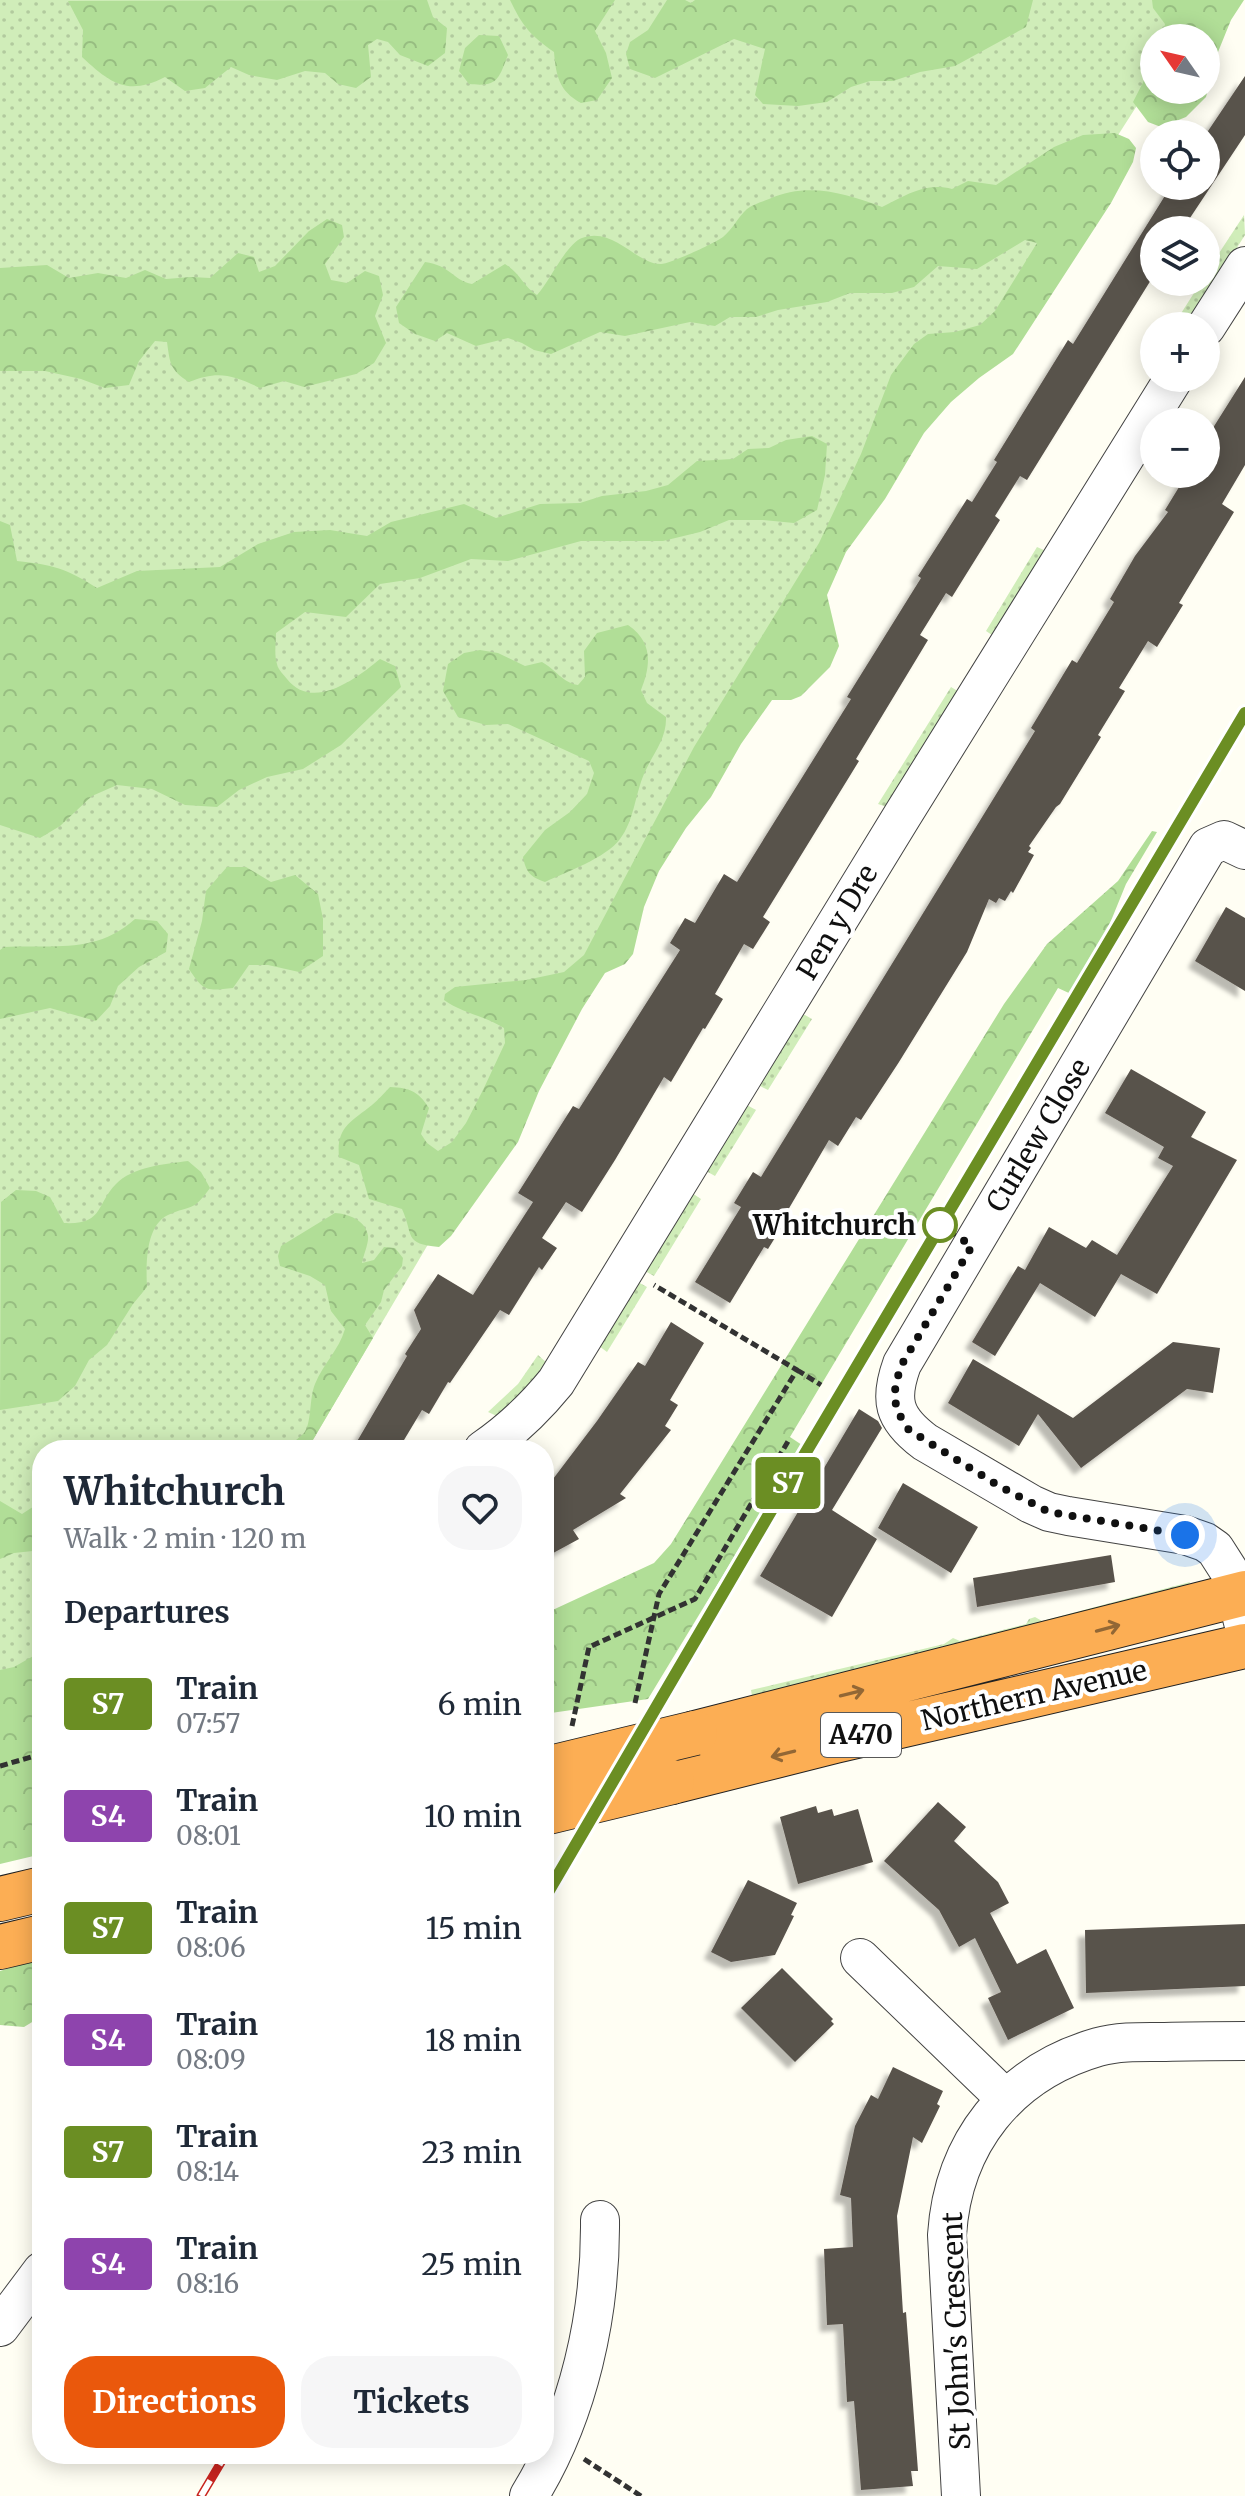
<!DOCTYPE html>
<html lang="en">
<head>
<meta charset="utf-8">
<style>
	body { margin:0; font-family:Merriweather,serif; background:#f6f6f7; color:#1f2937; height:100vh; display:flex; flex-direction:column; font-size:30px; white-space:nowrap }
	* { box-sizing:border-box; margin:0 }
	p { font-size:26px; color:#747a83 }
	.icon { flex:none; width:44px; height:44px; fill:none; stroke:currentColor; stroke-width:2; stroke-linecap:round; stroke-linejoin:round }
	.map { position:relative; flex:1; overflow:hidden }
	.details { position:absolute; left:32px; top:1440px; width:522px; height:1024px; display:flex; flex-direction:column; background:#fff; border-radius:32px; box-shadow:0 4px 20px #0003 }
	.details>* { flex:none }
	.badge { padding:0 16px; border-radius:6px; font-size:28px; line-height:52px }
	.needle { width:52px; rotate:304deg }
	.buttons { position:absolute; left:1140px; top:24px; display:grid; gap:16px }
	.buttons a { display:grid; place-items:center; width:80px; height:80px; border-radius:50%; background:#fff; box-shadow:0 4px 20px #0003; font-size:40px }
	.you { position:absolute; width:40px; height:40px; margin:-20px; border:6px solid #fff; border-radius:50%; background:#1a73e8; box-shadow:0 0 0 12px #1a73e833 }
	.map>.badge { position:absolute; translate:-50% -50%; box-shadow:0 0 0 4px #fff }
	h2 { padding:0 32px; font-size:30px; line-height:72px }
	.round { display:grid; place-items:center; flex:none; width:84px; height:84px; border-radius:32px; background:#f6f6f7 }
	.head { display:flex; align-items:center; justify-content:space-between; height:136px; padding:0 32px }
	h1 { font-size:38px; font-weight:700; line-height:60px }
	.button { display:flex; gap:16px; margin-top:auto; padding:16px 32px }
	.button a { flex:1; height:92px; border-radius:32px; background:#ea580c; color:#fff; font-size:32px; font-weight:700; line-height:92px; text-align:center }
	.button a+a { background:#f6f6f7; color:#1f2937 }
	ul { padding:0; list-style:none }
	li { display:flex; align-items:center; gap:24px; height:112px; padding:0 32px }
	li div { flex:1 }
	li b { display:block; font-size:30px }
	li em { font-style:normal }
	li .badge { min-width:88px; font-weight:700; text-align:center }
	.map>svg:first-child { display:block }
</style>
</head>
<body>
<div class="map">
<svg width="1245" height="2496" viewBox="0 0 1245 2496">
	<defs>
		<pattern id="green-dots" width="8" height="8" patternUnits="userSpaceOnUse" patternTransform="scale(2)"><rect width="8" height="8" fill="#d0edb9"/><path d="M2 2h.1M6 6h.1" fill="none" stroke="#b2ca9e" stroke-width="1.8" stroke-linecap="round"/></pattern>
		<pattern id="forest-crowns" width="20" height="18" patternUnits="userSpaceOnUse" patternTransform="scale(2)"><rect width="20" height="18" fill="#b1de97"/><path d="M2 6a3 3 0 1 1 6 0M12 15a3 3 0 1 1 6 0" fill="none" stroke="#97bd81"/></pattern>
		<filter id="shadow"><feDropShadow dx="-7" dy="7" stdDeviation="2" flood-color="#0004"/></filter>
	</defs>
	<rect width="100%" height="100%" fill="#fffef3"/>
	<path fill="url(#green-dots)" d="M0,0H1205L1180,38H1154V79L997,324L927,380L693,794L307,1450H42V1838L0,1847Z
		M1244,215L1245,235L1187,326H1173L1201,282H1206V273Z
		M1037,547L1046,551L992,635L986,631Z
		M951,687L961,693L887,807L878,804Z
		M800,1015H805L812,1019L768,1090L760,1086L759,1082Z
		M745,1104L756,1110L715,1176L706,1171Z
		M692,1193L701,1199L654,1276L645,1271Z
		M638,1282L647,1287L607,1352L599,1346Z
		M538,1355L547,1363L532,1385L499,1417L488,1412L518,1384Z
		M1190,1582L1188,1587L1099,1611L752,1696L751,1690L944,1644L953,1638L960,1641L1026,1624L1029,1619L1035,1617L1042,1621Z"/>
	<path fill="url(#forest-crowns)" d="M427,0L433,17L447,28L445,53L428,66L400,55L388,42L377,39L368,45L371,77L356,88L338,84L325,73L305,71L277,80L249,75L231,67L205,88L185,91L165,77C128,96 111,84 82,57L83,30L68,1Z
		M510,0H615L595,31L606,53L612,78L597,100L581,103C559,91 556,76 554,52C530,35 523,27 510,0Z
		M667,0H685L691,3L695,0H1033L1026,27L955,66L920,72L893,81H870L851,87L827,102L798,106L763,104L755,95L765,49L734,39L655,78L630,69L626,54L630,42L648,30Z
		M1152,0H1244L1231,20L1218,52L1206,97L1186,117L1161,127L1148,122L1133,102L1154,61V90H1206V38H1162L1165,24L1153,8Z
		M479,35L499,36L508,55C498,80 498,87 469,84L459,71L465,48Z
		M1115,133L1129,139L1136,148L1133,162L1111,203L1013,354L979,378L951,402L924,433L885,499L846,552L827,595L839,646L830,667L801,696L791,700H772L741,744L711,797L686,828L659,871L644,907L633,954L625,964L605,973L582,1009L539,1091L518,1142L451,1236L439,1247C403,1244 414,1235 402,1209L369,1199L359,1165L339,1157C336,1127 351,1122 372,1105C378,1100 384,1093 390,1087C410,1088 418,1091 429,1108L421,1134L427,1143L438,1151L452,1142L466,1123L483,1090L505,1043L504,1028C485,1016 462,1013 444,1000L445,994L455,987L526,980L564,972L584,955L694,747L819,543L861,454L891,375L914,344L928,334L955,332L980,325L995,311L1037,243L1025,240L977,269L938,266L914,287L892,293H850L827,302L778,310L756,317H730L715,326L690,322L625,336L600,332L551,354L534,350L522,343L508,338L476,346L447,333L435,341L415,334L399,323L396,307L425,262C450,265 454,281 472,284L505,264C520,273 523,286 537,295C550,281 566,244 582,238C614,226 637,265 661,264C670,264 715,243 723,237C732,230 738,217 747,209C753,204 762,202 769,199C808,182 844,193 882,207C905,196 925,182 952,189L968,181L996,185L1054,147L1083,135Z
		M327,219L342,225L344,237L325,264L331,280L347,283L365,271L379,276L383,295L375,316L386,343L374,363L356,374L304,387L284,381L260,388C233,375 218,370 189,382C170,370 170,364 167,342L155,341L139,361L129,385L105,388L81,379L45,371H0V268L47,265L69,278L98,273L126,278L145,270L166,279L191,277L210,278L238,253L254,257L259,272L275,266L309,231Z
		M812,436L827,444L825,475L817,510L794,523L763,520H729L700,532L663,541H581L508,561L471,559L420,578L380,584L346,617L305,612L276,633C276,642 274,655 277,664C278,670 284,675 287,679C313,712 357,678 380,659L395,666L401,687L341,745L303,769L267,777L239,790L217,807L185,805L152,789L117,785L92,796L60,826L40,838L0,825V521L10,525L17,561C53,565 66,568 97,588L137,571L220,567L258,544L294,532L330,530L367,536L391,522L464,504L496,518L540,504L580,503L602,496L646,491L668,485L697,461L733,459L748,449L769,448L786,440Z
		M628,625C653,642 651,665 641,690L647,703L666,717C667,739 652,755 644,774C635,795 634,821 620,839C606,858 566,872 545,882C530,877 526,872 523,857L545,830L570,812L587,794L594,773L589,761L508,724L486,725L458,717L443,691L448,664L464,653L480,650L498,653L525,666L542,662C555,669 563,683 578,685L585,677L584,651L597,633Z
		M1152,831L1157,832L1126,884L1106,933L1071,994L1058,988L790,1437L802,1445L648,1699L544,1714V1614L654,1563L671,1544L1004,1004L1047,944L1118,881Z
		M227,867H246L271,882L295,875L318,894L323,919V956L299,972L268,965H249L233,988C207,991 204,992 189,969L202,921L206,891Z
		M135,919L157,921L168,934L166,952L139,967L118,986L110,1006L96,1021L50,1008L0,1019V950L4,947C53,944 95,955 135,919Z
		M188,1161L201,1172L210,1188C192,1213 192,1204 168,1215C145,1226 146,1266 147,1287L133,1304L107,1345L89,1360L75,1386L58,1401L0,1410L1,1202L16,1190L36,1191L50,1197L64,1223C104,1225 96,1204 116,1184C132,1167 165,1164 188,1161Z
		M335,1213C348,1214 366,1220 368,1236C369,1243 363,1256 362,1263L374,1260L384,1247L395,1248L403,1258L402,1266L384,1290L381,1302L365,1325L373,1338L307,1450H286C291,1443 298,1439 304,1433C312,1423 309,1398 315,1384C323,1364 339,1350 345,1329L331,1311L325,1285L310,1276L280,1266L278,1256L281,1246Z
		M0,1501L22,1514L42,1501V1550L14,1553L0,1559Z
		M42,1651V1854L0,1864V1670L14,1667Z
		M42,1958V2016L24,2027L0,2025V1971Z"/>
	<path fill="#59524b" filter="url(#shadow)" d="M1245,76V135L1182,230H1154V275L1027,480L1020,476L995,516L1000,520L952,597L946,593L920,635L928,640L856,759L859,761L763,917L770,922L753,949L744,944L715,994L723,999L705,1029L703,1028L671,1082L664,1077L615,1160L582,1212L566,1202L542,1238L557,1248L542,1270L539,1267L509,1315L500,1310L450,1383L448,1382L429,1414L422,1410L398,1450H352L407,1356L405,1354L421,1329L414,1310L438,1274L473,1295L533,1202L518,1193L573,1106L579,1109L680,950L670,943L685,918L695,923L724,874L737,882L851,699L847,697L921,578L918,576L941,540L967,499L972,502L997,462L994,460L1068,340L1073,344L1171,186H1206V134Z
		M1245,377V465L1222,504L1234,512L1179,603L1183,605L1157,647L1148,641L1119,688L1125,691L1098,735L1101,737L1060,804L1056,807L1029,846L1031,848L1028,852L1034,855L1013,893L1011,891L1005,901L999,898L996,903L989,899L967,952L899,1062L861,1120L856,1117L838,1146L829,1140L788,1210L791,1212L768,1249L764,1247L730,1303L695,1282L741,1207L734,1203L753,1172L761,1177L1035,731L1031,728L1072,660L1077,663L1114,602L1110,599L1135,556L1168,512L1165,510L1187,474H1206V439Z
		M1226,907L1245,918V991L1195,961Z
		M1131,1069L1206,1112L1191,1137L1237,1160L1157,1294L1121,1274L1095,1317L1040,1283L995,1356L972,1342L1018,1266L1025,1270L1049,1227L1086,1248L1092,1240L1117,1255L1173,1166L1158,1158L1164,1147L1105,1113Z
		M671,1322L704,1343L670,1400L678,1405L665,1426L671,1430L620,1494L626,1498L573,1530L579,1539L544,1558V1486L550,1483L597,1421L638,1362L645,1366Z
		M1173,1342L1220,1348L1213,1393L1187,1389L1081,1468L1038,1414L1019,1446L948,1403L973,1359L1073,1418Z
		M859,1409L878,1421L882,1428L832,1510L877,1539L832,1617L760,1576Z
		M903,1483L978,1527L951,1573L878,1528Z
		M1111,1555L1115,1582L977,1607L973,1578Z
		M938,1802L966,1827L954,1841L998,1882L1009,1903L990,1913L1017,1964L1046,1949L1074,2008L1008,2040L988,1998L1001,1992L975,1938L959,1947L939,1910L884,1861Z
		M816,1806L818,1813L832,1809L834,1816L858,1809L873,1862L798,1884L780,1817Z
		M748,1880L797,1903L791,1915L794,1916L775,1955L731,1962L711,1952Z
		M1245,1924V1986L1086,1993L1085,1930Z
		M782,1968L833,2019L831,2021L834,2024L795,2062L741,2008Z
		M893,2067L943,2091L937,2104L940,2106L922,2143L913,2137L897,2216L903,2313L906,2312L918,2471H911L913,2486L861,2490L854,2401L847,2402L843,2324L827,2325L824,2249L853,2247L851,2198L840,2195L855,2126L871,2095L878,2099Z"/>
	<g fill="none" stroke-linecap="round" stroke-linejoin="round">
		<g stroke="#434343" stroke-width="40">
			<path id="street" d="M1206,327L1245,266
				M1245,850L1224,840L1208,847L902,1364C889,1400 893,1418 925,1442L1031,1504L1049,1512L1068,1516L1185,1535L1205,1542L1215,1549L1231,1574L1245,1630
				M483,1450C512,1430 534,1409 556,1382L902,816L1174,378
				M860,1958L1005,2098
				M0,2327L42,2271
				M529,2496C579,2415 601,2314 600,2220
				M961,2496L947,2235C953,2143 1008,2073 1098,2047C1119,2041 1143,2042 1165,2042C1192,2041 1218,2041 1245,2041"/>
		</g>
		<g stroke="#212121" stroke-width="46">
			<path id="highway" d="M695,1733L1245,1593
				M672,1782L835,1741L1245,1646
				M0,1899L42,1889
				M0,1947L42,1937"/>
		</g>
		<path stroke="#323232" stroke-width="5" stroke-dasharray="8 4" stroke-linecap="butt" d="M797,1370L821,1385
			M635,1703L659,1594L797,1370L654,1285
			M572,1726L589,1647L695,1599L790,1438
			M0,1766L42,1754
			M544,1863L552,1850
			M584,2459L641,2496"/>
		<use href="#street" stroke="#fff" stroke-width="38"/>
		<use href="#highway" stroke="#fcae54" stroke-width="44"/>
		<g stroke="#c9241f" stroke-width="9">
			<path id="rail" d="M544,1899L786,1486L1245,713
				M201,2496L226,2454"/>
		</g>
		<use href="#rail" stroke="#fff" stroke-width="6" stroke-dasharray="18" stroke-linecap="butt"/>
		<g stroke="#212121" stroke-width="46" stroke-linecap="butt">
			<path id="highway-bridge" d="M550,1768L695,1733
				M544,1813L672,1782"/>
		</g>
		<use href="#highway-bridge" stroke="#fcae54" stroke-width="44"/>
	</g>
	<defs><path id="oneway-shaft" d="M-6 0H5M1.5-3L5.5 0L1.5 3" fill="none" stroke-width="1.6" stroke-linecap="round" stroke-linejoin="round" transform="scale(2)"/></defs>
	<g stroke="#926735">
		<use href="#oneway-shaft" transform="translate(1108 1628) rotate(-15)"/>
		<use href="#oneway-shaft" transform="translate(852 1693) rotate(-14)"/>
		<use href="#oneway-shaft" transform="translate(783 1754) rotate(166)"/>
	</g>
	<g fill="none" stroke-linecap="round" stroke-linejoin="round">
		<g stroke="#fff" stroke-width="18">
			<path id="line" d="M544,1899L771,1511L1245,713"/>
		</g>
		<use href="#line" stroke="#6b8e23" stroke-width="12"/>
		<path stroke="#101010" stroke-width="8" stroke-dasharray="0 14.4" d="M940,1225L972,1246L902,1364C892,1392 891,1405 909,1430L999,1486L1049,1512L1185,1535"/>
	</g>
	<circle fill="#fff" stroke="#6b8e23" stroke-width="4" cx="940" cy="1225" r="16"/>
	<g text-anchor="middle" stroke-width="8" stroke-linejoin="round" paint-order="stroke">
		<rect fill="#fff" stroke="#585858" stroke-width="2" x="821" y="1713" width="80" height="44" rx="6"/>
		<g font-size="26" font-weight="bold" fill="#101010">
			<text x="861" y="1744">A470</text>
		</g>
		<g font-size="28" fill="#101010" stroke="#fff">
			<text transform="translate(837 922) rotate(-59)" y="10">Pen y Dre</text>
			<text transform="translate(1038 1135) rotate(-59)" y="10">Curlew Close</text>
			<text transform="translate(1034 1695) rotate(-13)" y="10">Northern Avenue</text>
			<text transform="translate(956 2331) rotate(-92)" y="10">St John's Crescent</text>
		</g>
		<g font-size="28" font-weight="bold" fill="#101010" stroke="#fff" text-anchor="end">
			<text x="916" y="1235">Whitchurch</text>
		</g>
	</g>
</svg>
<div class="buttons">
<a><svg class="needle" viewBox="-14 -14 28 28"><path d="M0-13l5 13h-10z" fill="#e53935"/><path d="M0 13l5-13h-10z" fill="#747a83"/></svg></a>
<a><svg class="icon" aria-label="locate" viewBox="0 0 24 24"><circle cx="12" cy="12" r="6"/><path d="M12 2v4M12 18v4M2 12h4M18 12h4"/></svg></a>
<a><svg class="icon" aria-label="layers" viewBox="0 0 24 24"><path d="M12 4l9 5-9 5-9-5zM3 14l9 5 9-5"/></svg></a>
<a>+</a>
<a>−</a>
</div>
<div class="you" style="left:1185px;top:1535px"></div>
<b class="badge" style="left:788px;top:1483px;background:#6b8e23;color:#fff">S7</b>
<section class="details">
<div class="head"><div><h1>Whitchurch</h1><p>Walk · 2 min · 120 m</p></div><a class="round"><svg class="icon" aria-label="heart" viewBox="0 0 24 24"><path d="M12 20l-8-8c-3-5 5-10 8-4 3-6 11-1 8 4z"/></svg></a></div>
<h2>Departures</h2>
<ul>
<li><span class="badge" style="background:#6b8e23;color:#fff">S7</span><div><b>Train</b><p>07:57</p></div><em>6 min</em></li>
<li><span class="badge" style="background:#8e44ad;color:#fff">S4</span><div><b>Train</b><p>08:01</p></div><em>10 min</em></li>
<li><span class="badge" style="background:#6b8e23;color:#fff">S7</span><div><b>Train</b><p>08:06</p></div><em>15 min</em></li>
<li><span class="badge" style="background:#8e44ad;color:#fff">S4</span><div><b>Train</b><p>08:09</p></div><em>18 min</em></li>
<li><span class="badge" style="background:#6b8e23;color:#fff">S7</span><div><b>Train</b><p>08:14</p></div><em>23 min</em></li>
<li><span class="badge" style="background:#8e44ad;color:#fff">S4</span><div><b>Train</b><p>08:16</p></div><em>25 min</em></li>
</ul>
<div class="button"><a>Directions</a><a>Tickets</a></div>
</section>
</div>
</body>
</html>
